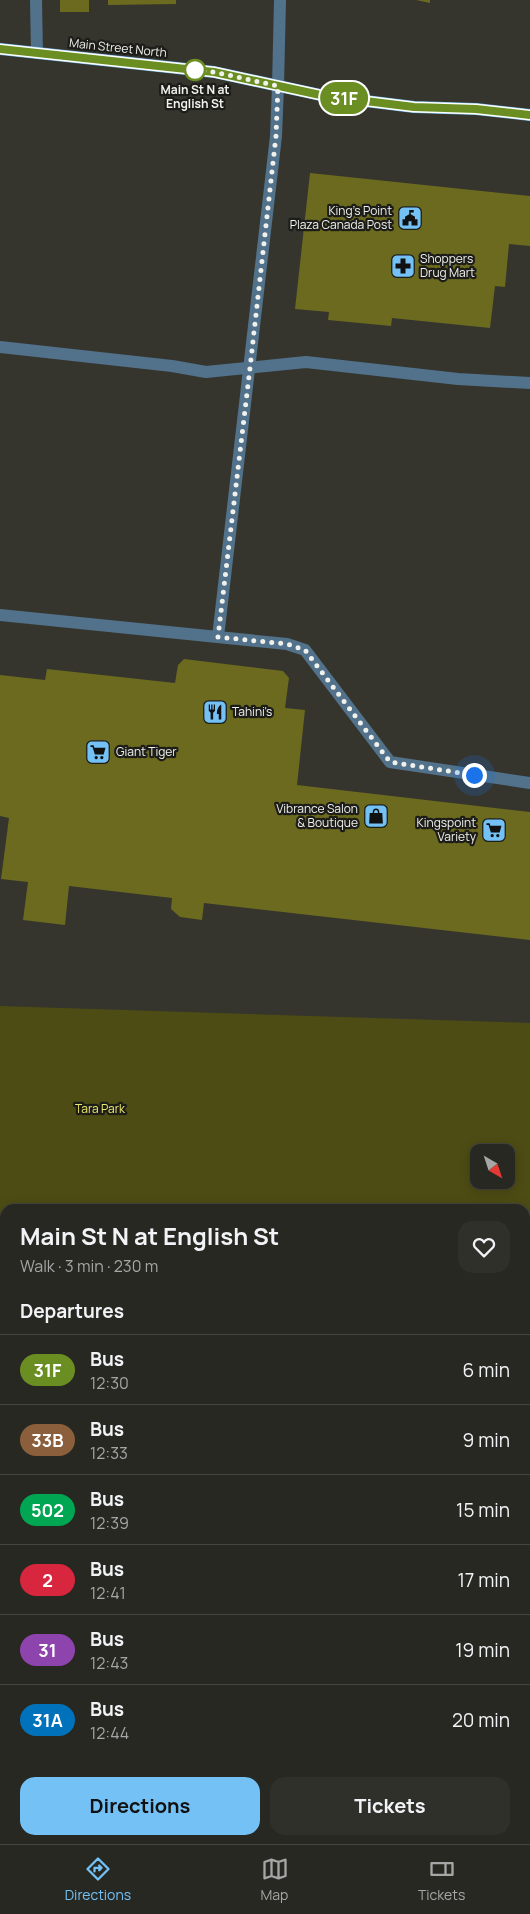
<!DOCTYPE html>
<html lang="en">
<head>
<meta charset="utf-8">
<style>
	body { margin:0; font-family:Manrope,sans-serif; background:#30302a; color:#f1f3f6; height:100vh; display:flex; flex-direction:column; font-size:19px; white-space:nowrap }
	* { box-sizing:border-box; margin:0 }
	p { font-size:16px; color:#a5a6a5 }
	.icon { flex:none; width:28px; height:28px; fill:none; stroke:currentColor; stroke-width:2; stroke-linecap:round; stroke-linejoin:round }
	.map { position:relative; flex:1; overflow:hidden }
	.details { position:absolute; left:0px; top:1204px; width:530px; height:641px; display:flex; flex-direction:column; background:#282822; border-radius:15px 15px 0 0; box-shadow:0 2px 12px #0003,0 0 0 1px #444440 }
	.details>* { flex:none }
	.badge { padding:0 10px; border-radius:16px; font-size:18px; line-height:32px }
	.needle { width:32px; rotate:141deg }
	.buttons { position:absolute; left:470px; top:1144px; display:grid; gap:10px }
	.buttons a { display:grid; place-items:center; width:45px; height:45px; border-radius:10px; background:#282822; box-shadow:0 2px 12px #0003,0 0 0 1px #444440; font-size:25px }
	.you { position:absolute; width:25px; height:25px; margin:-12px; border:4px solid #fff; border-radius:50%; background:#1a73e8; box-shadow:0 0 0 8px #1a73e833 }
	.map>.badge { position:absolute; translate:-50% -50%; box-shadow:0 0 0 2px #fff }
	h2 { padding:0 20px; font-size:19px; line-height:45px }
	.round { display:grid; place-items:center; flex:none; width:52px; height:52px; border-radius:15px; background:#30302a }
	.head { display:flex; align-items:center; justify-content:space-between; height:85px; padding:0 20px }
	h1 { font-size:24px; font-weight:700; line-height:38px }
	.primary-button { display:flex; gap:10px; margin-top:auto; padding:10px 20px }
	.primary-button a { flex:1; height:58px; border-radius:15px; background:#73c1f5; color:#111; font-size:20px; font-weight:700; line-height:58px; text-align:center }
	.primary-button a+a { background:#30302a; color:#f1f3f6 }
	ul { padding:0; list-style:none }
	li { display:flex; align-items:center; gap:15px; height:70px; padding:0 20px; border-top:1px solid #444440 }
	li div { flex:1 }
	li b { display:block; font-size:19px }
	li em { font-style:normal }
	li .badge { min-width:55px; font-weight:700; text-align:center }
	.tabs { display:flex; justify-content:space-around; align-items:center; height:70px; border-top:1px solid #444440; background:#282822; font-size:14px; color:#a5a6a5 }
	.tabs a { display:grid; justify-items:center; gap:2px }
	.tabs .active { color:#73c1f5 }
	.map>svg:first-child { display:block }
</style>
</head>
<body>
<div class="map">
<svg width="530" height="1844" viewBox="0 0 530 1844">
	<rect width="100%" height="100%" fill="#35352e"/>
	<path fill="#4d4c14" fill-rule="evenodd" d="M0,1006L530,1023V1508H525V1209H5V1610L0,1611ZM479,1152H506V1180H479Z"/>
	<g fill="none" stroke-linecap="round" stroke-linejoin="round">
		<path stroke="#242405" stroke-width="50" d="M525,1278L530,1277
			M0,1282H5"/>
	</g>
	<path fill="#6c6a1e" d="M60,0H89V12H60Z
		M108,0H176V4L108,5Z
		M416,0H430V3Z
		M310,173L530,196V246L509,244L505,287L495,286L490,328L392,318L391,326L328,320L329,312L295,309Z
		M184,659L283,671L289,678L285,708L305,710L297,785L530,812V940L204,903L202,920L180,917L171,909L172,898L69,886L65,925L23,920L28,882L1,879L9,818L0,816V675L45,680L47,669L175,683L178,665Z
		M525,1596H527L530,1622V1658L525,1659Z
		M5,1658V1732L0,1733V1659Z
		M177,1840H193L194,1844H178Z
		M208,1840H257V1844H200L199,1841Z
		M264,1840H321V1844H265Z
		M330,1840H384L385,1844H330Z
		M394,1840H448L449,1844H395Z
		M456,1840H499V1841L481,1844H456Z"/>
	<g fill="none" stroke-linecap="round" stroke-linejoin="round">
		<path stroke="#969691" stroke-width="3" stroke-dasharray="5 2.5" stroke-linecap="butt" d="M0,1337H5
			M525,1339H530"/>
		<path stroke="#51728a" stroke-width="12" d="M36,0L37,53
			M0,347L172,366L206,372L306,362L458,379L530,383
			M0,615L287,644L305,650L390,762L530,783
			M218,637L276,136L278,86"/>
		<path stroke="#51728a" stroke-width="12" d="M278,86L280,0
			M525,1722L530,1721
			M0,1798L5,1797"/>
		<path stroke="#66afdf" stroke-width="12" d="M0,49L214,72L325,96L414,107L476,109L530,115"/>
	</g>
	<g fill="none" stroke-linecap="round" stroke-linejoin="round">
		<g stroke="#fff" stroke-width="11">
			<path id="line" d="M0,49L214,72L325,96L414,107L476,109L530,115"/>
		</g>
		<use href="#line" stroke="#6b8e23" stroke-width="8"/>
		<path stroke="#f0f0ec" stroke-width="5" stroke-dasharray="0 9" d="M195,70L214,72L278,86L276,136L250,368L218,637L287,644L305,650L390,762L474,775"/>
	</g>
	<defs>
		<g id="civic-square" transform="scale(1.25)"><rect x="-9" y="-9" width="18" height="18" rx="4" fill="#73c1f5" stroke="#1c1c19"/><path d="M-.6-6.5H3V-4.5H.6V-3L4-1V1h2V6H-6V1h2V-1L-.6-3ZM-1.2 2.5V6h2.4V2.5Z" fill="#111"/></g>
		<g id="pharmacy-square" transform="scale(1.25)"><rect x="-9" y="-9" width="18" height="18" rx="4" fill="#73c1f5" stroke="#1c1c19"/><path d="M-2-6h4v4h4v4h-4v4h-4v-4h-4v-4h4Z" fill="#111"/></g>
		<g id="restaurant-square" transform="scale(1.25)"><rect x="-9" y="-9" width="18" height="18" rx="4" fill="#73c1f5" stroke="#1c1c19"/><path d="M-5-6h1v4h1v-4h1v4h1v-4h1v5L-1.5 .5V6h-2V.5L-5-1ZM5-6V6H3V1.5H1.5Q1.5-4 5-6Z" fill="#111"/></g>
		<g id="supermarket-square" transform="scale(1.25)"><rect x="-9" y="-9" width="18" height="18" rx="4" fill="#73c1f5" stroke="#1c1c19"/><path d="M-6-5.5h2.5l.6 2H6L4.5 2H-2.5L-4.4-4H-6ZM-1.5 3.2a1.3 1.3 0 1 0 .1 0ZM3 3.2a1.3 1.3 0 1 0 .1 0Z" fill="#111"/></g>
		<g id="shop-square" transform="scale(1.25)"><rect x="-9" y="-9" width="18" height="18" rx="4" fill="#73c1f5" stroke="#1c1c19"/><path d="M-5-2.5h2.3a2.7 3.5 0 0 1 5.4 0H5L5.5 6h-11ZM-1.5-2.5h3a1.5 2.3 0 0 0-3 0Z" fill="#111"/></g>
	</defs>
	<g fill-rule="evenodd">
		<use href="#civic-square" x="410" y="218"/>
		<use href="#pharmacy-square" x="403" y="266"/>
		<use href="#restaurant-square" x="215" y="712"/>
		<use href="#supermarket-square" x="98" y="752"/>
		<use href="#shop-square" x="376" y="816"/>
		<use href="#supermarket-square" x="494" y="830"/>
	</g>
	<circle fill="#fff" stroke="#6b8e23" stroke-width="2.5" cx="195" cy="70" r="10"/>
	<g text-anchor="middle" stroke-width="4.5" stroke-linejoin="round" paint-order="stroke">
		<g font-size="12" fill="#f0f0ec" stroke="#1c1c19">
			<text transform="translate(118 48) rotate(6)" y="4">Main Street North</text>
		</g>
		<g font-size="12" font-weight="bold" fill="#f0f0ec" stroke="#1c1c19">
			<text x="195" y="94">Main St N at<tspan x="195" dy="14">English St</tspan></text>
		</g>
		<g font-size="12" fill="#f0f0ec" stroke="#1c1c19" text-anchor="end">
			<text x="392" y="215">King's Point<tspan x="392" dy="14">Plaza Canada Post</tspan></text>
			<text x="420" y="263" text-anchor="start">Shoppers<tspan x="420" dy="14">Drug Mart</tspan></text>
			<text x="232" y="716" text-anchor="start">Tahini's</text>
			<text x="116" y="756" text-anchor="start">Giant Tiger</text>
			<text x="358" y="813">Vibrance Salon<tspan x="358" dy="14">&amp; Boutique</tspan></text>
			<text x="476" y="827">Kingspoint<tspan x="476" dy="14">Variety</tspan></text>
		</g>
		<g font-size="12" fill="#ebe868" stroke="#1c1c19">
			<text x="100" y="1113">Tara Park</text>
		</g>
	</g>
</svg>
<div class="buttons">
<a><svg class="needle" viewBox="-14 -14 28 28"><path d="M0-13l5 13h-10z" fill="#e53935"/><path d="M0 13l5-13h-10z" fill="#a5a6a5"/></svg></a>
</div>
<div class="you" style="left:474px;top:775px"></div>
<b class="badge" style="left:344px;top:98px;background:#6b8e23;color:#fff">31F</b>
<section class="details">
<div class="head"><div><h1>Main St N at English St</h1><p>Walk · 3 min · 230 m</p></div><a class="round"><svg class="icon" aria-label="heart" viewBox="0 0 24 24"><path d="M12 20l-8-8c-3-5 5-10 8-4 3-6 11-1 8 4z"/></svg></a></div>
<h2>Departures</h2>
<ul>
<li><span class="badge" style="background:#6b8e23;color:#fff">31F</span><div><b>Bus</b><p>12:30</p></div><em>6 min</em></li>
<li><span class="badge" style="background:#8b5e3c;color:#fff">33B</span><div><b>Bus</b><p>12:33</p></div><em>9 min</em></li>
<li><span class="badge" style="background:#00a651;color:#fff">502</span><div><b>Bus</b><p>12:39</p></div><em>15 min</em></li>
<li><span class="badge" style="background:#d7263d;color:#fff">2</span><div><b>Bus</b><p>12:41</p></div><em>17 min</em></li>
<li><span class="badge" style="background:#8e44ad;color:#fff">31</span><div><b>Bus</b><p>12:43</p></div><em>19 min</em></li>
<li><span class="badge" style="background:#0072bc;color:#fff">31A</span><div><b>Bus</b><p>12:44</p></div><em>20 min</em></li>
</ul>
<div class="primary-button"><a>Directions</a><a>Tickets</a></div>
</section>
</div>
<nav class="tabs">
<a class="active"><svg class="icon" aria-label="directions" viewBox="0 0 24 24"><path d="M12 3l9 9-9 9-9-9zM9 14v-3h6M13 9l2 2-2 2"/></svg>Directions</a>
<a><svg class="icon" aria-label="map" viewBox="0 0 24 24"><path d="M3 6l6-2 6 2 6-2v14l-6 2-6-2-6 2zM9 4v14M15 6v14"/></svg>Map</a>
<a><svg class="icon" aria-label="tickets" viewBox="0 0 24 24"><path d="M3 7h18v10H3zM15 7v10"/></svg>Tickets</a>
</nav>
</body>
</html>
